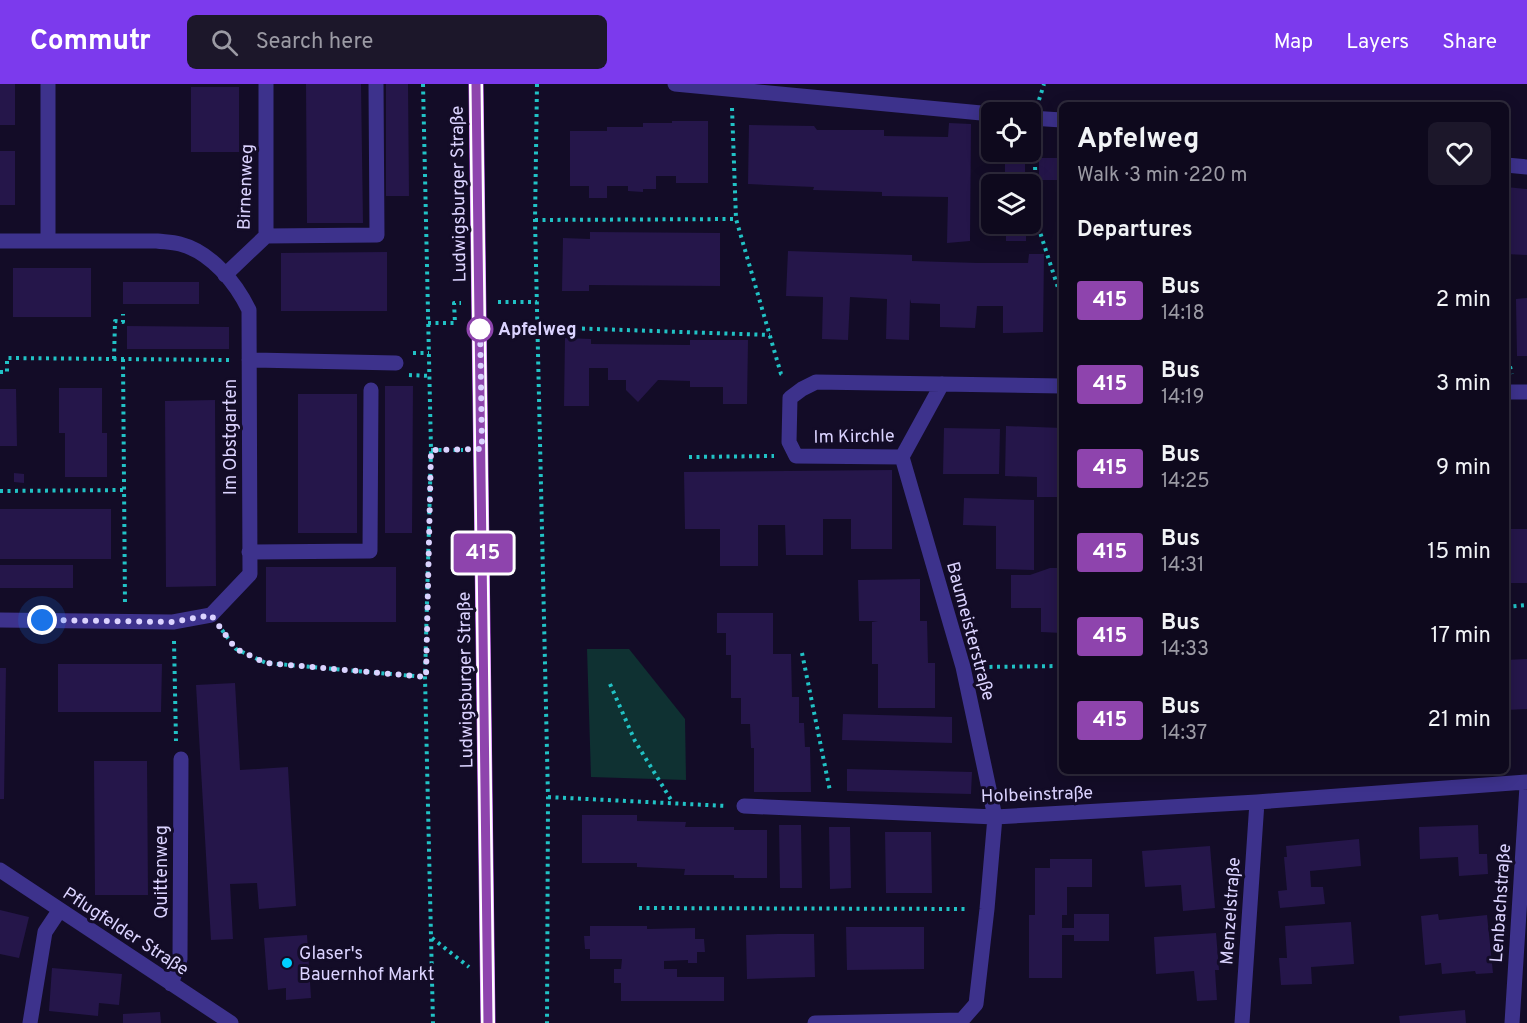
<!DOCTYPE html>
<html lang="en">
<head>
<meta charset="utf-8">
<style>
	body { margin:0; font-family:Overpass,sans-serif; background:#1c172a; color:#f1f3f6; height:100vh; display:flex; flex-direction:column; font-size:22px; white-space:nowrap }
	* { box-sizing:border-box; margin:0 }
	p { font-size:20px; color:#9b9aa4 }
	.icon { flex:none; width:33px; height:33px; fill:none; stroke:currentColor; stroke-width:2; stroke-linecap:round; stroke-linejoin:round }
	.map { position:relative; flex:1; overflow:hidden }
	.side { position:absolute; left:1059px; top:18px; width:450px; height:672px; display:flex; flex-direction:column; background:#0e091d; border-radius:9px; box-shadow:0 3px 15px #0003,0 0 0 2px #2e2a3b }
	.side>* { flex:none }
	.badge { padding:0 12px; border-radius:4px; font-size:21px; line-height:39px }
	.tools { position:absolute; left:981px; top:18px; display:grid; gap:12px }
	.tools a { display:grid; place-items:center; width:60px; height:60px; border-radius:9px; background:#0e091d; box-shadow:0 3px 15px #0003,0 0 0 2px #2e2a3b; font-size:30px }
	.you { position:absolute; width:30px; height:30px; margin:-15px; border:4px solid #fff; border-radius:50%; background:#1a73e8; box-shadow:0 0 0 9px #1a73e833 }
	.map>.badge { position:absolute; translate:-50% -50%; box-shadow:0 0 0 3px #fff }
	h2 { padding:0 18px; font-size:22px; line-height:54px }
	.round { display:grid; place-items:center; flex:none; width:63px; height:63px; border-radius:9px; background:#1c172a }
	.summary { display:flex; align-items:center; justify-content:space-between; height:102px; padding:0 18px }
	h1 { font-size:28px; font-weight:700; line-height:45px }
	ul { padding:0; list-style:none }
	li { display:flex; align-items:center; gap:18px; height:84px; padding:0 18px }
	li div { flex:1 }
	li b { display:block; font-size:22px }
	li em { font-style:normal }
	li .badge { min-width:66px; font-weight:700; text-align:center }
	header { display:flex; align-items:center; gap:36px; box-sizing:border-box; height:84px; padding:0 30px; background:#7c3aed; color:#fff }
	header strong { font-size:28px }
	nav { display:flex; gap:33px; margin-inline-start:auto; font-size:21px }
	.search { width:420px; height:54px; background:#1c172a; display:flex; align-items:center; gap:15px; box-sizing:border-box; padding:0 21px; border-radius:9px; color:#9b9aa4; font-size:22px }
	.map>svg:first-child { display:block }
</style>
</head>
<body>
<header>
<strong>Commutr</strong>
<div class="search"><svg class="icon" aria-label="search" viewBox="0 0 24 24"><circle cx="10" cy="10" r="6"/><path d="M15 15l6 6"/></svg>Search here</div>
<nav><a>Map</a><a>Layers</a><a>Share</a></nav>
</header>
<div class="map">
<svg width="1527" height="939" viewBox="0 0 1527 939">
	<rect width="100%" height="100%" fill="#130c27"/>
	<path fill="#0f3132" d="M587,565H629L685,635L686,696L591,693Z"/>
	<path fill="#25164a" d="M0,0H15V41H0Z
		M306,0H361L363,139H307Z
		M386,0H408L409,112H386Z
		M191,3H239V68H191Z
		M672,37H708V99H676V92H656V105H643V108L628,107V102H607V114H589V102H570V47H607V43H643V39H672Z
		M949,39L971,40L970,157L947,159L948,113L882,112V108L813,106L814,103L748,100L749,41L814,42L817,46H884V52L948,53Z
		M0,67H15V121H0Z
		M1005,69H1025V100H1005Z
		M1039,74H1062V96H1039Z
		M1506,103L1527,105V171L1506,170Z
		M1006,140H1026V157H1006Z
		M590,148L720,149V202L589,201V207H562L563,154L590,155Z
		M788,167L912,171V177L978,179H1028L1029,170H1044L1043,248L1003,249V222H977L975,244L940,243V220L911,219L910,215L909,256L886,255L887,215L850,213L848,256L822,255L823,213L786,212Z
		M387,168V227H281V169Z
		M13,184H91V233H13Z
		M123,198H199V220H123Z
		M1527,214V272H1517L1516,215Z
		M127,242L229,243V265H127Z
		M565,254L591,255V260L690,261V256H748L747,320H723V303H690V297L658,296L638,318L626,306V296H608V284H589V322H564Z
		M385,302H413L412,449H385Z
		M59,304H102V349H107V393H65V349H59Z
		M0,305H16L17,362H0Z
		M298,310H357V449H298Z
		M215,316L216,502L166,503L165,317Z
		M1006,342L1062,344V413H1037V393L1005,392Z
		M944,344L1000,345L999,390H943Z
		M892,386V465H851V435H823V471H786L785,441H758V482H720V445H685L684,388Z
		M14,389L24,390V399L14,398Z
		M964,414L1034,416V486L996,485V442L963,441Z
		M0,425H111V475H0Z
		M1506,445H1527V499H1506Z
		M0,481H73V504H0Z
		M266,483H396V538H266Z
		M1050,484H1062V549L1041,548V524H1011V491H1030Z
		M920,495V537H927L928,579H935V624H878V580H872V538L878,537H859L858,496Z
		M717,529H773V570H791L792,613H799V639H804L805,663H810L811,708H754V664H751L750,640H741V614H731V571H726V549H717Z
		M1527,575V625L1506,626V576Z
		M58,580H162L161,628H58Z
		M0,584H6L4,715H0Z
		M235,599L240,686L288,683L296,822L259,825L257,799L230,800L233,855L211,856L196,601Z
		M843,630L952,633V659L842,656Z
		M94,677H147L148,811H95Z
		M847,685L972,688L971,710L847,707Z
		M582,731H637V737L686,738L685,743H734V746H767V794H734V791H684L685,785L637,783V779H582Z
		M779,741H801L802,804H780Z
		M1478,741L1479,770H1487L1488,790L1459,792L1458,773L1420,775L1419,743Z
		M829,743H850L851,804L830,805Z
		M885,748H931L932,809H886Z
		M1359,755L1361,782L1310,787L1311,803H1323L1325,820L1280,824L1278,807L1287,806L1284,773H1287L1286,762Z
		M1210,762L1215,824L1183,827L1181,801L1145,803L1142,767Z
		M1050,775H1092V803H1067V831H1062V844H1074V830H1109V857H1074V851H1062V894H1029V831H1035V784H1050Z
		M0,826L29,833L19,874L0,870Z
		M1438,830L1439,836L1487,831L1493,889L1476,890L1475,887L1442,890L1441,879L1425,881L1421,832Z
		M1351,838L1354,880L1311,883L1312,900L1281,901L1279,874H1287L1285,842Z
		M590,842H647V845L695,844V855H704L705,868H697V879H688V876L664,877V885H677V893H724V917H621V899H614V885H621L622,875H590V865H585L584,852H590Z
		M846,843H924V885L847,886Z
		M1216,849L1219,886H1215L1217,916L1197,917L1194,887L1156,890L1154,853Z
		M778,850H814L815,893L747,895L746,851Z
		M307,851L311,914L286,916V904L268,906L264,854Z
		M52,884L122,890L119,921L99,919L98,932L49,927Z
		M1465,926L1466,939H1400L1399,932Z
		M160,928L161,939H123V930Z"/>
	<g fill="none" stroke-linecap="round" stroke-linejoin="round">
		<path stroke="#21c2c5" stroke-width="4" stroke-dasharray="3 4.5" stroke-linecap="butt" d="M423,0L431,366L425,593L433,939
			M537,0L535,136L548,713L547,939
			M1039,16L1044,0
			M732,24L736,135L781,290L785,293
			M1034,53L1037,139L1062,216
			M535,136L736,135
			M498,218H537
			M428,239H455L454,219H461
			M537,243L770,251
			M1506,268L1512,290
			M413,269H429
			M114,275L115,237L123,238V230
			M123,275L125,521
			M0,288H7V274L231,276
			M409,291L430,292
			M431,366H463
			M689,373L774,372
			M0,407L124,406
			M1506,523L1527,521
			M222,546L236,565L266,579L425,593
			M174,557L176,657
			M802,569L830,707
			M982,583L1062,582
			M610,600L635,657L673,719
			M548,713L726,722
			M639,824L969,825
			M432,854L469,883"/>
		<path stroke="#3d328c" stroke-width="15" d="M48,0V157
			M675,0L992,30
			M1030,34L1062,36
			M1506,81L1527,83
			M266,152L377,151L376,0
			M0,157H157C164,158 172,158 180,160C211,168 236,199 249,226L250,490L211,531L173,538L0,536
			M225,191L266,152V0
			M249,276L396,279
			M942,300L902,373L796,372L789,358L790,314L802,305L816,298L1062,302
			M1506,308H1527
			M902,373L963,583L995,733L987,825L976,920L962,936V939
			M249,468L370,467L371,306
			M744,722L995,733L1257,718L1527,698
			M0,786L231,939
			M171,900L180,875L181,675
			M30,939L45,848L59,827
			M815,939L962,936
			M1242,939L1257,718
			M1512,939L1527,702"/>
		<path stroke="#ce5aff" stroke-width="15" d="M476,0L488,939"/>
	</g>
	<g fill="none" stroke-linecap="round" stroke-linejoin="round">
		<g stroke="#fff" stroke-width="14">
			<path id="line" d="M476,0L488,939"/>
		</g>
		<use href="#line" stroke="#8e44ad" stroke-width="9"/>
		<path stroke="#dbd3ff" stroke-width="6" stroke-dasharray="0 10.8" d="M42,536L173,538L211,531L236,565L266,579L426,593L431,366L482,365L480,239V245"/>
	</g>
	<circle fill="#fff" stroke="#8e44ad" stroke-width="3" cx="480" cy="245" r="12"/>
	<circle fill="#00d0fe" stroke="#130c27" stroke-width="2" cx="287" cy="879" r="6"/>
	<g text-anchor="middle" stroke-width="6" stroke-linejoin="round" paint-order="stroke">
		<g font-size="18" fill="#dbd3ff" stroke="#130c27">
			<text transform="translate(245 103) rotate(-88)" y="6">Birnenweg</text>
			<text transform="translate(458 110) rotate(-91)" y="6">Ludwigsburger Straße</text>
			<text transform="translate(854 352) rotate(-1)" y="6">Im Kirchle</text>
			<text transform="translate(230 353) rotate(-90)" y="6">Im Obstgarten</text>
			<text transform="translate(971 547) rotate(75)" y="6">Baumeisterstraße</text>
			<text transform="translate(465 596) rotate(-91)" y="6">Ludwigsburger Straße</text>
			<text transform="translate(1037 710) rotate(-2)" y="6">Holbeinstraße</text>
			<text transform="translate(161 788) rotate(-90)" y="6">Quittenweg</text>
			<text transform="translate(1500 819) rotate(-86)" y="6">Lenbachstraße</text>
			<text transform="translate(1230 827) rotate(-86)" y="6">Menzelstraße</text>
			<text transform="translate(126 847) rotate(33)" y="6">Pflugfelder Straße</text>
		</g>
		<g font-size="18" font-weight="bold" fill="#dbd3ff" stroke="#130c27" text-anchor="start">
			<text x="498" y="251">Apfelweg</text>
		</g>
		<g font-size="18" fill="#dbd3ff" stroke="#130c27" text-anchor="start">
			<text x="299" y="875">Glaser's<tspan x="299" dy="21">Bauernhof Markt</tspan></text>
		</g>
	</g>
</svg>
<div class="tools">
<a><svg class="icon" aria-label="locate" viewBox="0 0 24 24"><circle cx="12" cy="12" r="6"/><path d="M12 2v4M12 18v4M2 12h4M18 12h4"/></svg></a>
<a><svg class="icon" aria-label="layers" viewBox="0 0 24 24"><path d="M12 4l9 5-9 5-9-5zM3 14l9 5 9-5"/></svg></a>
</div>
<div class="you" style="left:42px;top:536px"></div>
<b class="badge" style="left:483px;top:469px;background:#8e44ad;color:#fff">415</b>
<section class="side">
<div class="summary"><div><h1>Apfelweg</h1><p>Walk · 3 min · 220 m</p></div><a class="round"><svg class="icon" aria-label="heart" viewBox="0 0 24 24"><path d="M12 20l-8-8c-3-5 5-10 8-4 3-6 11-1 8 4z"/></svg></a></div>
<h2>Departures</h2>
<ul>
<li><span class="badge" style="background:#8e44ad;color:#fff">415</span><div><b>Bus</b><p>14:18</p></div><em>2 min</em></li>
<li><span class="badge" style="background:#8e44ad;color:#fff">415</span><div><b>Bus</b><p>14:19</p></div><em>3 min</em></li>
<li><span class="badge" style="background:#8e44ad;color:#fff">415</span><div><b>Bus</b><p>14:25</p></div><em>9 min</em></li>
<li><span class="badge" style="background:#8e44ad;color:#fff">415</span><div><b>Bus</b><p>14:31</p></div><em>15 min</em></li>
<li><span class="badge" style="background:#8e44ad;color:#fff">415</span><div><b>Bus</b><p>14:33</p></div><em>17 min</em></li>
<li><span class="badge" style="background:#8e44ad;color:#fff">415</span><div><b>Bus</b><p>14:37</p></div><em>21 min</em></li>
</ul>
</section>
</div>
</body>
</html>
